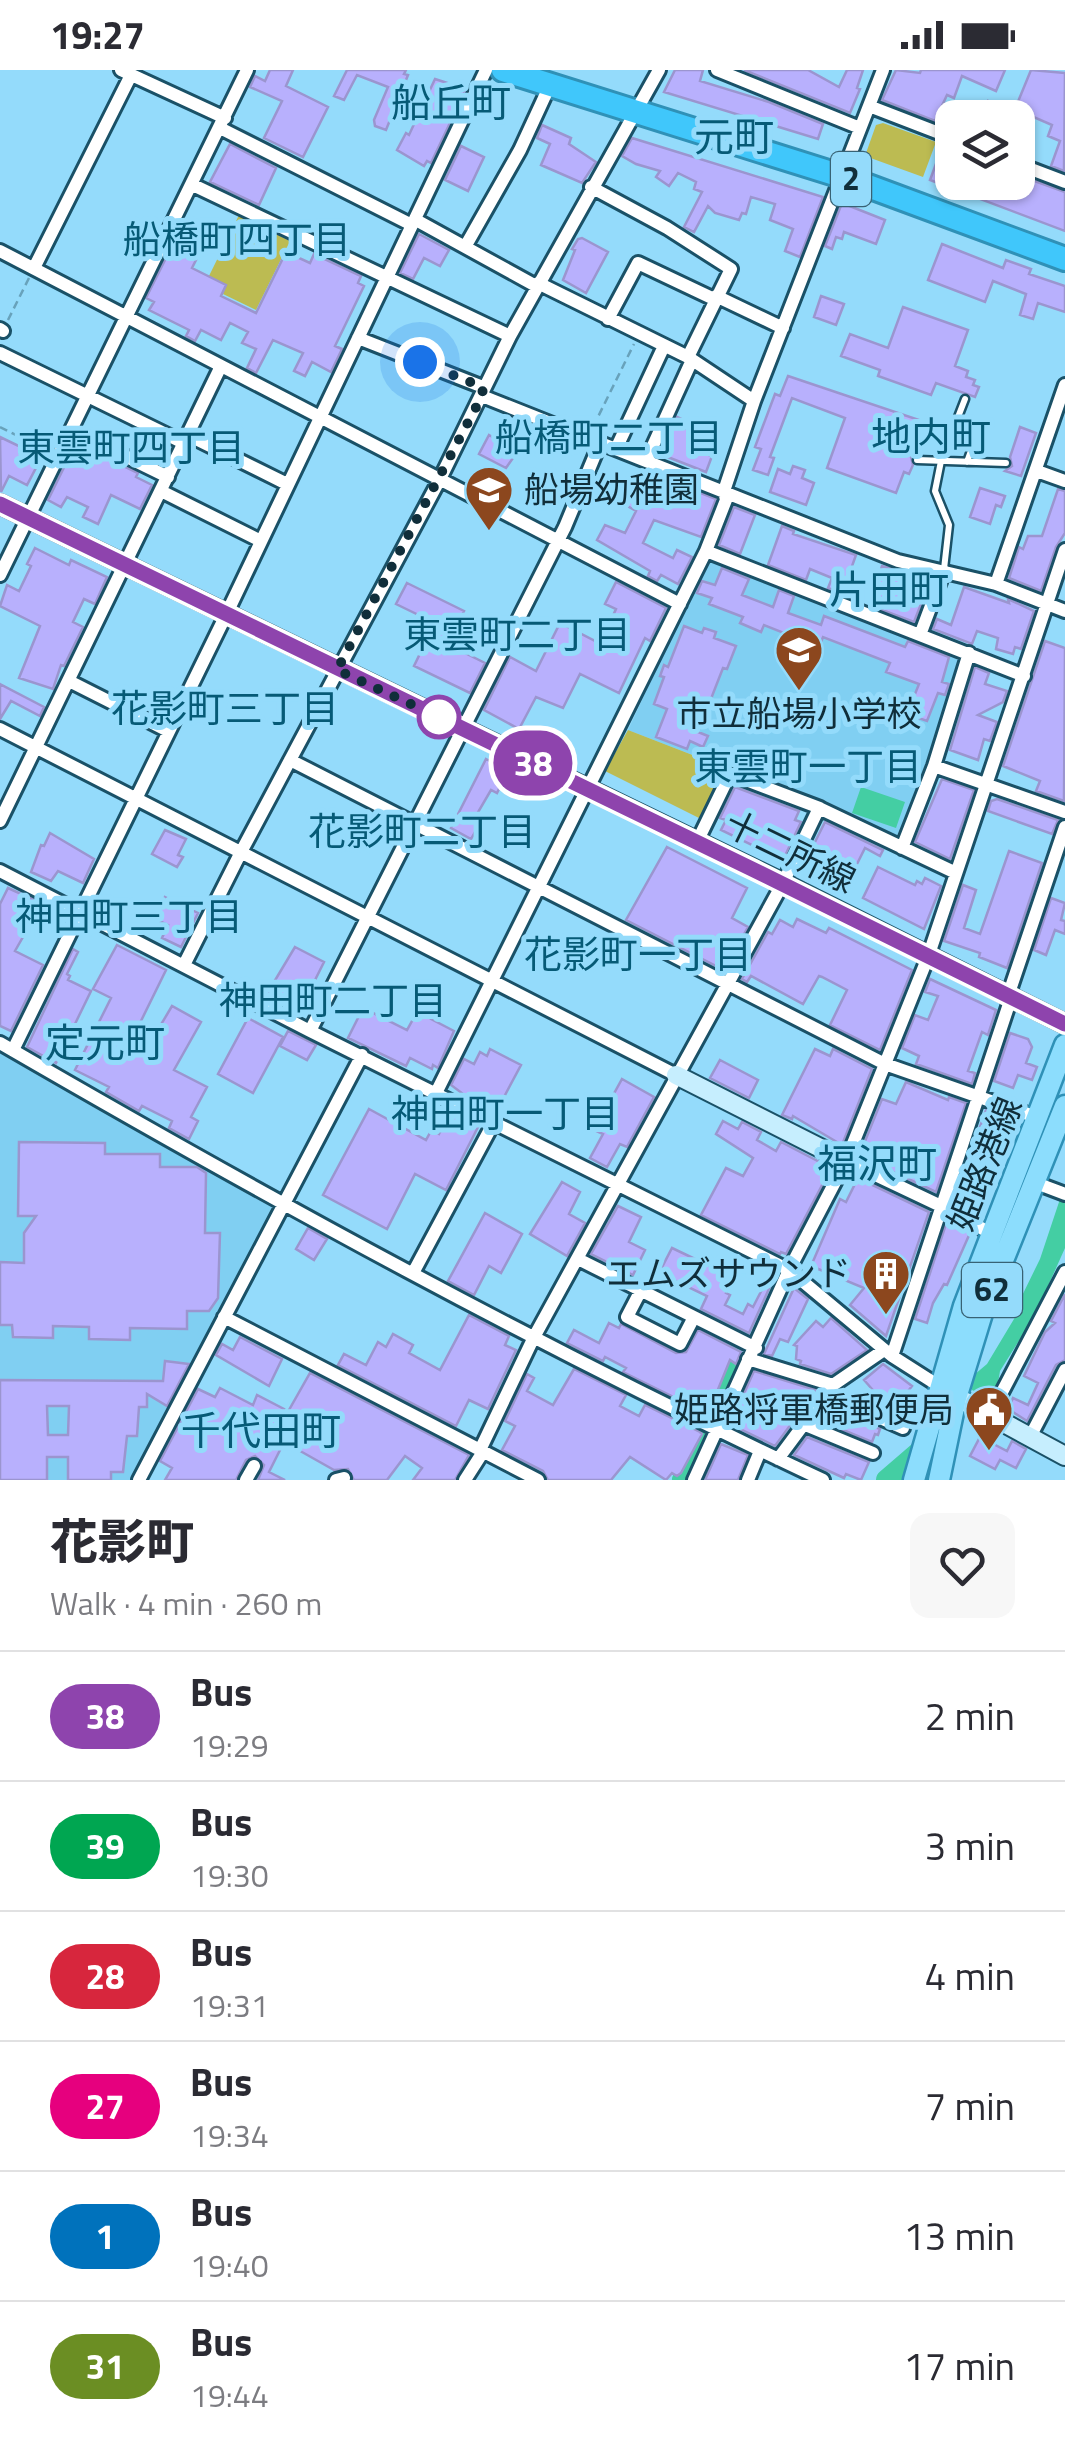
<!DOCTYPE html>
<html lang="en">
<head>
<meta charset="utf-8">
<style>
	body { margin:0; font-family:"Titillium Web","Noto Sans JP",sans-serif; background:#f7f7f7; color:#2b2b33; height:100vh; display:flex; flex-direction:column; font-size:38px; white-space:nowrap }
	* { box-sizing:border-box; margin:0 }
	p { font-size:32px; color:#7c7c81 }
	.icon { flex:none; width:55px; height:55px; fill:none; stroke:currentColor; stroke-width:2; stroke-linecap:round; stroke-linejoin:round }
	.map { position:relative; height:1410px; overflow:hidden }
	.panel { display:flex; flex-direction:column; background:#fff; flex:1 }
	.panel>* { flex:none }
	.badge { padding:0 20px; border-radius:32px; font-size:35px; line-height:65px }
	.buttons { position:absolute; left:935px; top:30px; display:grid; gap:20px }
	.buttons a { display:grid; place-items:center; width:100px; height:100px; border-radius:20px; background:#fff; box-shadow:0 2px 8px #0004; font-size:50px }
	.you { position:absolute; width:50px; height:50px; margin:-25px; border:8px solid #fff; border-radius:50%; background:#1a73e8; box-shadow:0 0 0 15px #1a73e833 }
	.map>.badge { position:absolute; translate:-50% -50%; box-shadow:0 0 0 5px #fff }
	.round { display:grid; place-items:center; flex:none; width:105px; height:105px; border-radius:20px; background:#f7f7f7 }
	.summary { display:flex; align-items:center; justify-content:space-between; height:170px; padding:0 50px }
	h1 { font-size:48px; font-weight:800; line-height:75px }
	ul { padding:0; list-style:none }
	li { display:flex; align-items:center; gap:30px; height:130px; padding:0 50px; border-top:2px solid #e1e1e2 }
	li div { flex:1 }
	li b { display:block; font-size:38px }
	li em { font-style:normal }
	li .badge { min-width:110px; font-weight:700; text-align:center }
	.status { display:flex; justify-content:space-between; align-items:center; height:70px; padding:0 50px; background:#fff; direction:ltr }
	.status svg { height:28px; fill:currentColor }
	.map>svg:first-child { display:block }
</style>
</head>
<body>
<div class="status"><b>19:27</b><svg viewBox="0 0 49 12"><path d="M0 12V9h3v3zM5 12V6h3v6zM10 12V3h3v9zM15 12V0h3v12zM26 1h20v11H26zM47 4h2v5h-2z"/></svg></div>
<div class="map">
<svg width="1065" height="1410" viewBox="0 0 1065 1410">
	<rect width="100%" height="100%" fill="#94dbfb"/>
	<path fill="#80cff2" d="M710,486L965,585L902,770L830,738L628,660Z
		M0,980L272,1134L274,1140L132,1410H0Z"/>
	<path fill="#bcbb52" d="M883,53L936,72L923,107L865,86L876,55Z
		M239,145L290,171L256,240L223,224L226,215L209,206Z
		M628,660L726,698L701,749L605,701Z"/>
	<path fill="#44cea3" d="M861,717L905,732L896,758L852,743Z
		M1065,1114V1178L1035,1245L1000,1301L995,1331L972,1320L968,1310L987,1294L1017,1244V1236L1040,1189Z"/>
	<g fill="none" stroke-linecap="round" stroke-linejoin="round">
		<path stroke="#44cea3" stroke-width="22" d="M683,1410L734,1300
			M887,1410L930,1373"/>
	</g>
	<path fill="#b8b0fd" stroke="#9b95cf" stroke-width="2.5" fill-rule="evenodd" d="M270,0H293L286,16L328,37L303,87L264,68L282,31L250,17L255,6L265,11Z
		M347,0H406L404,4L408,5L386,60L375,56L374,50L388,17L357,5L344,30L334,26Z
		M675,0H703L700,11L769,32L823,54L818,69L664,22Z
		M744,0H808L839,17L847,0H863L857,18L860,19L850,43Z
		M896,0L920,3L921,0H1005L996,21L962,6L954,28L947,25L935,51L882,30Z
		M1031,0L1065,3L1064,101L1051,96L1060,71L1048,66L1052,55L1015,39Z
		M435,9L466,19L431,93L427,91L424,96L397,80L406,63L409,65Z
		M988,31L1029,47V48H962L966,34L985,40Z
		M542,55L571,68L569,74L596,92L582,113L541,95L550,74L537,68Z
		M632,68L823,127L800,187L785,181L793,159L770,150L775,134L751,127L746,144L742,143L739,150L715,143L708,136L694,162L684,157L702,122L694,119L696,112L678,103L669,116L656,107L660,101L636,94L622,86Z
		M230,74L276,98L259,135L210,112Z
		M943,75L952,79V112H1018V105L1065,122V161L930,110Z
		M461,76L484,87L468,121L445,110Z
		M842,133L885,150L876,174L844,162L842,169L836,167L832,179L825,176Z
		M419,164L449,180L440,196L424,188L413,209L400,203Z
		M582,168L608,182L586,223L563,210L575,180L572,179L578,169Z
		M942,174L1003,198L1006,190L1031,199L1029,204L1065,216V242L1038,233L1033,249L1020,245L1026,224L993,211L985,232L928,210Z
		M172,176L197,188L192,198L226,215L221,226L256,243L286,182L310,193L314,184L361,206L358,213L364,216L335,276L342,279L331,302L312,292L305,306L294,301L303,283L273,270L256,303L247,298L256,279L242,273L248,262L230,253L221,270L201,260L195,271L186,266L189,260L149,240L154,232L146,228Z
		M821,226L844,234L836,255L814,247Z
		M903,237L968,260L955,296L968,301L966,307L975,310L973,315L979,317L975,327L936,313L931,325L878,306L880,300L841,286L850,264L888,278Z
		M788,306L922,351L914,373L920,375L917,383L911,387L913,395L909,404L904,402L896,423L827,398L845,348L792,328L770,387L774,388L768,405L753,400L761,379L755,377L775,324L780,326Z
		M677,347L688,352L685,358L709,368L703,383L712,386L706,402L660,384Z
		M1020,357L1036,363L1021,406L1005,401L1012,396L1010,387Z
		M489,365L506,375L509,370L520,378L506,398L479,384Z
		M0,367L23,378L20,383L39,392L27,415L9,406L1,422Z
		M76,373L138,403L136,407L152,415L140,439L111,425L98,454L83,447L88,437L67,427L61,437L48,430Z
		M793,396L805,400L802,408L814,413L806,435L770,422L778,399L790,404Z
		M643,400L716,429L701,467L654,450L643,473L673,488L677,480L692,487L678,514L661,505L657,511L648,506L650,501L597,470L605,455L625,463L636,441L624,434Z
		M980,418L1005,426L1001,437L996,435L990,454L970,447Z
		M1058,419L1065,421V463L1056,477L1041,521L1009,508L1019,477L1023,479L1028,466H1042Z
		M734,437L755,445L740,484L719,475Z
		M782,456L794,461L793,464L856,485L842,524L828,518L832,508L810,499L806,510L768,495Z
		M35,478L69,495L71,490L107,507L95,534L84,529L73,552L83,557L64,596L61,595L53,619L19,608L40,556L0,536L7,515L19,521L31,496L27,494Z
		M882,496L930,511L914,552L882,540L887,530L873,525Z
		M722,498L749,509L742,525L773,537L779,520L794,526L788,543L821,555L824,546L905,577L908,571L949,587L942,612L949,614L945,625L938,623L927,651L907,644L919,614L886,602L890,593L823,567L819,577L764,555L761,562L740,553L743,547L709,534L712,528L697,523L702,511L715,515Z
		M616,512L666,538L650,571L645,568L619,623L580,604L563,638L536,627L519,659L484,640L510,587L536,601L560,553L603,575L614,554L610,552L616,539L605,534Z
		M407,513L464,541L447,574L485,593L470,623L414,596L435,553L396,534Z
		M964,517L1009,533L1008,529L1034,541L1021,579L1015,577L1013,584L996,579L998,568L977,561L972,574L933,559L937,549L951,555Z
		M684,556L702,563L704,558L716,562L714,568L736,576L727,599L723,598L698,662L708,666L703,677L690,671L687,679L656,667L667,639L654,634L664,607L660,606L664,595L668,597Z
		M1045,571L1065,578L1064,731L1036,721L1040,711L1003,696Z
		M975,597L989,603L985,614L1007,621L1003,632L978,645L997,652L990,671L984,669L978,690L950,680Z
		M0,614L44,637L40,646L11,631L0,649Z
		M486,689L508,700L497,723L491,720L474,749L480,753L471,769L451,758Z
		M942,709L974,720L950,789L915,772Z
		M735,717L799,741L795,750L801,752L783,790L721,760L726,750L720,748Z
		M997,729L1058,750L1052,764L988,741L991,731Z
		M825,752L883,780L880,786L865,778L845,818L801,800Z
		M165,760L186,769L178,785L183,787L177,797L152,784Z
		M50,763L94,789L83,813L58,801L51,811L31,802L41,775L44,776Z
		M667,777L747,818L732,848L748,857L724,900L626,850Z
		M1009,781L1042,793L1007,898L979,887L980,883L944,871L963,815L976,820L964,858L980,864Z
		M878,797L915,815L917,811L922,814L925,808L941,816L924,859L863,828Z
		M8,818L39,832L36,837L39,839L15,881L43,895L11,961L0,956V834Z
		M165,827L198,843L181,877L162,868L168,855L155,849Z
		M1051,828L1065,833L1061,850L1065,851V864L1055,860L1046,885L1034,880Z
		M797,849L826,863L829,858L912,900L880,980L830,955L847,920L822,907L819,906L803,934L751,906L747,912L742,909L768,862L772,864L780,850L793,857Z
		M117,875L166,900L139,955L156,963L172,936L201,952L174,1000L207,1017L191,1047L198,1051L189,1069L169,1058L172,1051L142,1036L139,1041L106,1022L109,1017L75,1000L111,928L93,919Z
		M295,877L324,892L301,938L268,922Z
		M73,879L78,882L67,904L70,906L68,910L91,921L56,993L27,977Z
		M930,909L996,940L988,965L982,962L968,1001L975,1003L972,1014L916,994L919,986L902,978L915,945L928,950L938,926L925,922Z
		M422,933L435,940L431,949L454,961L438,998L433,995L432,999L410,988L406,996L348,968L363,938L407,960Z
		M248,948L283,967L253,1023L218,1004Z
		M288,961L316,975L307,990L280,976Z
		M1010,963L1028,969L1032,977L1026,993L1037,997L1032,1010L1018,1005L1013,1018L994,1011Z
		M490,979L521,995L496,1042L467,1027L451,1015L464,989L474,994L480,982L487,986Z
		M815,979L830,986L833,979L872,999L842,1075L793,1046L792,1049L782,1045Z
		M720,990L758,1010L749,1028L710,1008Z
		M622,1009L654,1027L627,1077L620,1074L607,1097L590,1088L603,1064L594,1060Z
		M906,1012L948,1030L949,1027L966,1033L936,1122L859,1086L882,1029L896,1034Z
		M369,1039L426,1070L432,1059L439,1064L451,1042L478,1057L446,1120L415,1104L387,1159L323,1125Z
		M986,1040L1001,1045L983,1107L993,1110L978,1145L963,1137L966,1131L955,1127Z
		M723,1051L738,1059L742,1052L761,1062L757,1070L776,1081L781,1072L831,1098L786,1184L781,1182L780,1184L701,1145L726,1098L743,1106L753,1088L716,1064Z
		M19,1072L105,1073V1084H160V1097H197L206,1103L205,1163H220L218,1228L209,1241H187V1259L130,1258V1270L89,1269V1257L53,1256V1268L13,1267L12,1255H0V1192L24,1193V1163L36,1146H18Z
		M858,1108L929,1142L886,1266L850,1235L864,1218L811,1196L840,1129L846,1132Z
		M562,1112L580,1122L569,1144L585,1153L567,1186L530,1164Z
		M618,1136L641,1147L629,1172L645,1180L633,1205L591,1184Z
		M485,1143L522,1164L501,1203L489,1196L474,1225L448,1211Z
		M947,1151L970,1163L947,1215L944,1214L933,1233L927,1253L915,1249Z
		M308,1158L327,1169L314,1190L296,1179Z
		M672,1178L733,1207L726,1223L730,1225L725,1235L743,1244L748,1234L753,1237L771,1202L773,1210L749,1263L701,1239L707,1226L659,1203Z
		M794,1218L808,1229L788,1272L780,1269L772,1286L764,1284Z
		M1065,1224V1290L1056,1295L1027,1351L1008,1339L1013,1328L1028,1335L1038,1313L1024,1306L1045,1262L1055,1253L1051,1251Z
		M469,1245L509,1266L505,1275L516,1280L488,1339L469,1330L456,1356L338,1295L344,1284L366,1295L378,1272L386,1277L393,1264L413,1275L409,1283L440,1300Z
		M831,1248L867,1280L831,1304L800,1294L801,1291L796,1289L797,1276L794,1275L816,1251L823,1257Z
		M609,1253L619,1258L621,1254L676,1283L686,1282L698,1260L741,1282L736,1294L730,1290L708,1344L623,1302L626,1298L605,1287L603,1291L567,1273L574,1260L599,1273Z
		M240,1267L282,1289L269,1316L216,1285L222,1274L233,1280Z
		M165,1291L189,1294L167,1336L147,1324V1337H139L137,1366H127L123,1402H111V1410H68V1387H47V1410H0V1310L163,1311ZM47,1336H69L68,1365H48Z
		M883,1294L912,1316L892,1342L883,1338L886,1335L864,1310Z
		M574,1299L626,1325L620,1336L639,1346L645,1335L700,1362L702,1364L681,1403L677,1406L672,1403L666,1410L630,1387L611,1410H548L543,1401L502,1380L515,1356L505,1351L527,1304L534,1308L527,1321L553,1335Z
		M754,1301L816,1320L775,1376L734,1356L736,1352L732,1350Z
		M310,1303L469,1385L455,1410H413L422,1398L405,1386L387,1410H354L348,1399L334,1400L302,1382L297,1379L311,1352L289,1340Z
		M220,1318L253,1335L257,1325L284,1339L269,1370L282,1376L269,1402L285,1410H258L264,1395L255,1386L246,1390L236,1410H165L172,1398L160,1391L198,1319L215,1327Z
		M830,1336L880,1359L878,1365L875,1364L872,1372L819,1350Z
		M807,1367L869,1392L861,1410L846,1404L844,1408L794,1385Z
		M980,1367L1007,1381L1012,1371L1026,1379L1016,1398L1000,1390L995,1399L970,1386Z
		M721,1374L748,1385L738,1410H705Z"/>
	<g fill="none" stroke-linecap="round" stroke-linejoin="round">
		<g stroke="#1a5167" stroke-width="11">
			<path id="lane" d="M917,390L1006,393
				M967,392L972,378
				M944,499L949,455L935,421L941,391L965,329"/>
		</g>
		<g stroke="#1a5167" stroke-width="18">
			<path id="street" d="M121,0L225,48
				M717,0L860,58
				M869,36L952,68
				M220,58L412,155
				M1018,94L1065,112
				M193,115L510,266
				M591,117L667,158L731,199L688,287
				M416,150L536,216
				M465,177L520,80L550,15
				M0,181L680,534
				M34,198L131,5
				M538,213L688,287L754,331
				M716,226L783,258
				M608,249L638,193L714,229
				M0,259L3,261
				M358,268L483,317
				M0,283L184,373
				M482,326L898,491L996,514L1065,541
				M72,360L168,407
				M188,365L287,414
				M616,379L664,276
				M646,391L692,290
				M1037,401L1065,411
				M161,421L261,471
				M706,481L1024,606
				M0,505L247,0
				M996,514L1065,315
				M920,565L944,501
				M69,611L168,661
				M0,659L676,1005
				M290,690L885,994L1039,1048
				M934,696L1065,742
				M0,751L221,296
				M697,772L730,704L820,738
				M902,778L934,696L969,583
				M0,801L310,961L789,1200L892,1286L939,1316
				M184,895L241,782L439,411L510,266L659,0
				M1008,926L1065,757
				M310,961L565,457L600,373
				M0,973C269,1129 541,1278 823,1410
				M13,980L226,545L486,0
				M436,1023L706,481L726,430L724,421L754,331L883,0
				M846,1091L943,1137L992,1164
				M1036,1113L1065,1124
				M578,1189L756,1278
				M413,1203L494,1052
				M641,1220L627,1247L680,1274L694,1247
				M224,1247L538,1410
				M892,1286L1011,928
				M748,1289L833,1315
				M826,1324L903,1358
				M990,1345L1065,1202
				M803,1354L873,1383
				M1030,1367L1065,1300
				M778,1389L833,1315L884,1280
				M139,1410L362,985
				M246,1410L254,1396
				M336,1410L344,1408
				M465,1410L481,1385V1378L533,1269L783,813L819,738L956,803
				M694,1410L789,1200L846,1091L928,887L1065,480
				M748,1410L760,1381"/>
		</g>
		<g stroke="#1a5167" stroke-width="22">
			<path id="secondary" d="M0,434L783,813L1065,954
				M676,1005L846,1091
				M947,1322L1065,1386"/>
		</g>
		<g stroke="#2f91b7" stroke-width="25">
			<path id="primary" d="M914,1410L964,1236L1065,975
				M939,1410L956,1328L983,1240L1065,1036"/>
		</g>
		<g stroke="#2f91b7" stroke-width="28">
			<path id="highway" d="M503,0L841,106L1065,189"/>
		</g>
		<path stroke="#68a2bb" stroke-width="2.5" stroke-dasharray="8 5" stroke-linecap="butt" d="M8,250L29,208
			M0,357L48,381
			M593,357L634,274"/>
		<use href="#lane" stroke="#fff" stroke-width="6"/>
		<use href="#street" stroke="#fff" stroke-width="12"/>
		<use href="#secondary" stroke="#c6eefe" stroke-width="18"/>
		<use href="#primary" stroke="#8cddfd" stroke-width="20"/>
		<use href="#highway" stroke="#40c7fb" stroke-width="22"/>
	</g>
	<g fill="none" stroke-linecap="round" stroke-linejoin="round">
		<g stroke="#fff" stroke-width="22">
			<path id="line" d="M0,434L754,800L1065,954"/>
		</g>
		<use href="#line" stroke="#8e44ad" stroke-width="15"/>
		<path stroke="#102e3a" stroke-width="10" stroke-dasharray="0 18" d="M420,292L483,317L482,326L337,600L439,647"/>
	</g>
	<defs>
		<g id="school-pin" transform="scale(2.5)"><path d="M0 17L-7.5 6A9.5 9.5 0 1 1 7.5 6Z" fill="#8c471e" stroke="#94dbfb"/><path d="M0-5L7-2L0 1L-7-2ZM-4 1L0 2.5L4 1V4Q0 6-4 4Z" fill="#fff"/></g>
		<g id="building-pin" transform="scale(2.5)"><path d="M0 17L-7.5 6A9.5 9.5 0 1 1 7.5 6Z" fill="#8c471e" stroke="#94dbfb"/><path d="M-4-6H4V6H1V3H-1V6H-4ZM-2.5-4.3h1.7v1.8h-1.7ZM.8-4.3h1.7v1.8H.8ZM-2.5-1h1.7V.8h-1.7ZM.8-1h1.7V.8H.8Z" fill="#fff"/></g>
		<g id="civic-pin" transform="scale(2.5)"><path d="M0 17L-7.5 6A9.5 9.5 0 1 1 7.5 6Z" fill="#8c471e" stroke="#94dbfb"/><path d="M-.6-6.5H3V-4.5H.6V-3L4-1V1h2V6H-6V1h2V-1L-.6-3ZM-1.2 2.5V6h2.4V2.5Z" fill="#fff"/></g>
	</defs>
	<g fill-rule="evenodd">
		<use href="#school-pin" x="489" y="420"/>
		<use href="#school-pin" x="799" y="580"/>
		<use href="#building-pin" x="886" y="1204"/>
		<use href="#civic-pin" x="989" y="1340"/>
	</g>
	<circle fill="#fff" stroke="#8e44ad" stroke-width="5" cx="439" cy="647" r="20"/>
	<g text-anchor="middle" stroke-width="10" stroke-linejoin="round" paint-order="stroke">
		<g fill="#94dbfb" stroke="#386274" stroke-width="2.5">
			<rect x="831" y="82" width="40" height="54" rx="8"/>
			<rect x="962" y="1193" width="60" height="54" rx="8"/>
		</g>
		<g font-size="32" font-weight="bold" fill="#102e3a">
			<text x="851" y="120">2</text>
			<text x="992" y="1231">62</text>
		</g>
		<g font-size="35" fill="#102e3a" stroke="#94dbfb" text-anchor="end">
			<text x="524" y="432" text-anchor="start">船場幼稚園</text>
			<text x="799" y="656" text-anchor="middle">市立船場小学校</text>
			<text x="851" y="1216">エムズサウンド</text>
			<text x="954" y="1352">姫路将軍橋郵便局</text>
		</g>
		<g font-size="35" fill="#102e3a" stroke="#94dbfb">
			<text transform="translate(790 782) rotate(26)" y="12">十二所線</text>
			<text transform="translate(985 1094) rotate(-68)" y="12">姫路港線</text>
		</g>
		<g font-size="38" fill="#065a76" stroke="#94dbfb">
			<text x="237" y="183">船橋町四丁目</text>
			<text x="609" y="381">船橋町二丁目</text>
			<text x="131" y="391">東雲町四丁目</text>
			<text x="517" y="578">東雲町二丁目</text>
			<text x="225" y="652">花影町三丁目</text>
			<text x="808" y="710">東雲町一丁目</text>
			<text x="422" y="775">花影町二丁目</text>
			<text x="129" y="860">神田町三丁目</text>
			<text x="638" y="898">花影町一丁目</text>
			<text x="333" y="944">神田町二丁目</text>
			<text x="505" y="1057">神田町一丁目</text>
		</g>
		<g font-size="40" fill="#065a76" stroke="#94dbfb">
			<text x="451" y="47">船丘町</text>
			<text x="734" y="81">元町</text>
			<text x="931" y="381">地内町</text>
			<text x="889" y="534">片田町</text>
			<text x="105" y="987">定元町</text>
			<text x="877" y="1108">福沢町</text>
			<text x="261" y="1375">千代田町</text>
		</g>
	</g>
</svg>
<div class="buttons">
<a><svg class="icon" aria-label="layers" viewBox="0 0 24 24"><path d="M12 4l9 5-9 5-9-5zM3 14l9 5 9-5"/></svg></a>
</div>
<div class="you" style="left:420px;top:292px"></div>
<b class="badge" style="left:533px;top:693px;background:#8e44ad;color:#fff">38</b>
</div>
<section class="panel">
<div class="summary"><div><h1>花影町</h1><p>Walk · 4 min · 260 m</p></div><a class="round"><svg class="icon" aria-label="heart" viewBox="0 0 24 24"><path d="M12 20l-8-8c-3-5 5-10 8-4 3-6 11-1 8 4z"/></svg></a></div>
<ul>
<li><span class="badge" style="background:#8e44ad;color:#fff">38</span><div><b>Bus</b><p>19:29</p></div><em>2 min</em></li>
<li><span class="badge" style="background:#00a651;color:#fff">39</span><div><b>Bus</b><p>19:30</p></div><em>3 min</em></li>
<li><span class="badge" style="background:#d7263d;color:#fff">28</span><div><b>Bus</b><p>19:31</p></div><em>4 min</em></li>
<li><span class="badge" style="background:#e6007e;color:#fff">27</span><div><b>Bus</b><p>19:34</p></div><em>7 min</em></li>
<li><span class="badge" style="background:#0072bc;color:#fff">1</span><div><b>Bus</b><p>19:40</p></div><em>13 min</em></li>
<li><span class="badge" style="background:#6b8e23;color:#fff">31</span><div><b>Bus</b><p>19:44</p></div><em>17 min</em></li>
</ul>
</section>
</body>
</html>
